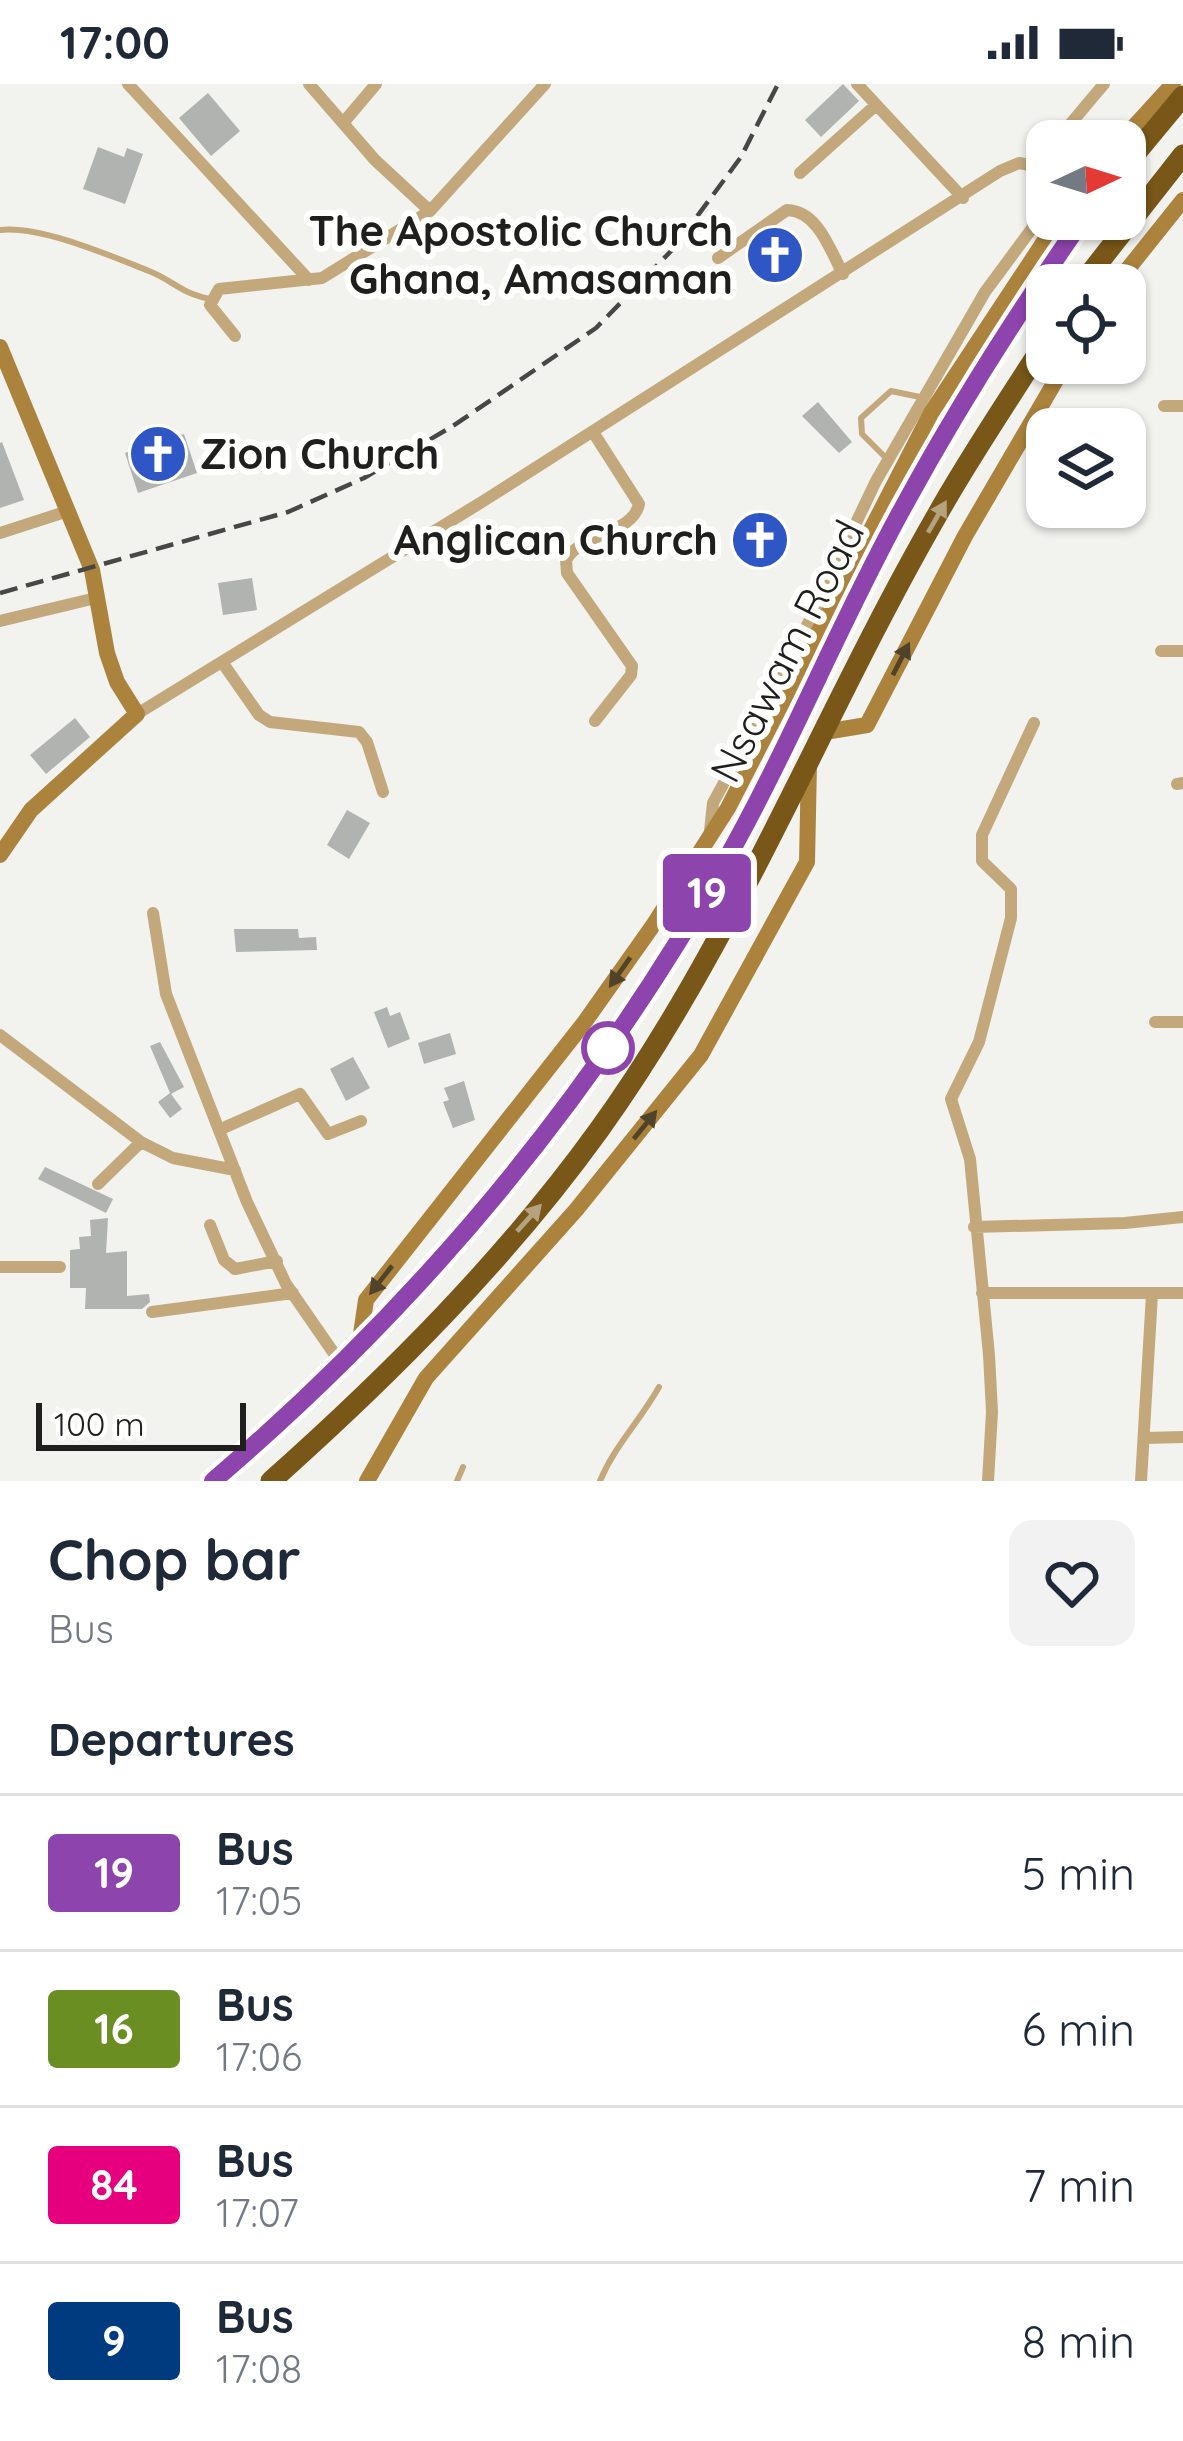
<!DOCTYPE html>
<html lang="en">
<head>
<meta charset="utf-8">
<style>
	body { margin:0; font-family:Quicksand,sans-serif; background:#f2f2f3; color:#1f2937; height:100vh; display:flex; flex-direction:column; font-size:45px; white-space:nowrap }
	* { box-sizing:border-box; margin:0 }
	p { font-size:39px; color:#747a83 }
	.icon { flex:none; width:66px; height:66px; fill:none; stroke:currentColor; stroke-width:2; stroke-linecap:round; stroke-linejoin:round }
	.map { position:relative; height:1397px; overflow:hidden }
	.panel { display:flex; flex-direction:column; background:#fff; flex:1 }
	.panel>* { flex:none }
	.badge { padding:0 24px; border-radius:9px; font-size:42px; line-height:78px }
	.needle { width:78px; rotate:86deg }
	.fabs { position:absolute; left:1026px; top:36px; display:grid; gap:24px }
	.fabs a { display:grid; place-items:center; width:120px; height:120px; border-radius:24px; background:#fff; box-shadow:0 3px 9px #0004; font-size:60px }
	.scale { position:absolute; left:36px; bottom:30px; width:210px; box-sizing:border-box; padding-left:12px; border:6px solid #1f201e; border-top:0; font-size:33px; line-height:42px; white-space:nowrap; color:#1f201e; -webkit-text-stroke:9px #fffffd; paint-order:stroke }
	.map>.badge { position:absolute; translate:-50% -50%; box-shadow:0 0 0 6px #fff }
	h2 { padding:0 48px; font-size:45px; line-height:108px }
	.round { display:grid; place-items:center; flex:none; width:126px; height:126px; border-radius:24px; background:#f2f2f3 }
	.overview { display:flex; align-items:center; justify-content:space-between; height:204px; padding:0 48px }
	h1 { font-size:57px; font-weight:700; line-height:90px }
	ul { padding:0; list-style:none }
	li { display:flex; align-items:center; gap:36px; height:156px; padding:0 48px; border-top:3px solid #e0e1e3 }
	li div { flex:1 }
	li b { display:block; font-size:45px }
	li em { font-style:normal }
	li .badge { min-width:132px; font-weight:700; text-align:center }
	.status { display:flex; justify-content:space-between; align-items:center; height:84px; padding:0 60px; background:#fff; direction:ltr }
	.status svg { height:33px; fill:currentColor }
	.map>svg:first-child { display:block }
</style>
</head>
<body>
<div class="status"><b>17:00</b><svg viewBox="0 0 49 12"><path d="M0 12V9h3v3zM5 12V6h3v6zM10 12V3h3v9zM15 12V0h3v12zM26 1h20v11H26zM47 4h2v5h-2z"/></svg></div>
<div class="map">
<svg width="1183" height="1397" viewBox="0 0 1183 1397">
	<rect width="100%" height="100%" fill="#f2f2ef"/>
	<path fill="#b1b3b1" d="M843,0L859,17L821,53L805,36Z
		M208,9L240,47L211,72L179,34Z
		M98,63L124,73L127,64L143,70L125,120L83,105Z
		M818,318L852,358L839,369L802,332Z
		M184,350L197,389L138,409L125,369Z
		M2,358L24,416L0,424V359Z
		M252,494L257,526L223,531L218,499Z
		M75,634L90,653L46,690L30,671Z
		M347,726L370,739L349,775L327,761Z
		M234,845H298L299,854L316,853L317,866L236,868Z
		M387,923L390,932L400,928L410,955L388,964L374,928Z
		M450,949L456,970L424,980L418,959Z
		M160,958L184,1003L171,1010L182,1025L170,1034L158,1018L170,1009L150,962Z
		M353,973L370,1004L346,1017L330,985Z
		M464,997L475,1036L453,1044L443,1018L449,1016L444,1004Z
		M45,1083L113,1115L106,1129L38,1095Z
		M108,1134L106,1169L127,1167V1212L149,1210L150,1218L142,1225H85L86,1204H70V1166L80,1165L79,1153L91,1152L90,1136Z"/>
	<g fill="none" stroke-linecap="round" stroke-linejoin="round">
		<path stroke="#c3a87c" stroke-width="6" d="M0,146C40,141 111,172 149,187C176,198 178,208 210,215
			M888,376L862,350L861,334L891,307L920,313
			M457,1397L463,1383
			M600,1397C615,1361 640,1337 659,1303"/>
		<path stroke="#c3a87c" stroke-width="12" d="M128,0L309,196
			M309,0L375,76L430,127
			M857,0L963,114
			M343,39L376,0
			M1056,57L1104,0
			M800,89L876,21
			M718,174L787,126C818,127 830,166 843,190
			M235,252L210,221L219,205L322,194L430,127L545,0
			M1164,322H1183
			M593,348L639,420C633,450 581,449 566,476L567,489L632,582L631,591L595,637
			M0,449L68,427
			M0,537L96,514
			M1161,567H1183
			M222,578L259,631L270,638L359,648L367,658L383,708
			M137,630L485,416L1000,87L1019,79L1047,84
			M1177,700L1183,699
			M710,747L713,719L791,575L876,397L985,208L1047,124
			M153,829L166,910L247,1118L286,1200L342,1281
			M1155,938H1183
			M0,951L141,1058L173,1074L235,1086
			M221,1045L300,1010L328,1050L361,1037
			M98,1100L141,1058
			M210,1141L224,1176L235,1185L277,1177
			M974,1143L1125,1139L1183,1133
			M0,1183H60
			M982,1209H1183
			M152,1228L293,1209
			M1146,1354L1183,1353
			M988,1397L992,1328L989,1271L970,1075L951,1015L979,958L1011,834V805L982,777V751L1034,639
			M1141,1397L1152,1210"/>
		<path stroke="#ab833d" stroke-width="16" d="M1121,57L1173,0
			M1115,201L1183,116
			M0,263L92,486L107,569L117,598L137,630L31,726L0,771
			M825,648L867,641L965,452L1066,279
			M359,1264L366,1216L584,939L654,840L728,724L931,329L1059,135
			M367,1397L426,1294L576,1126L701,971L807,778L809,679"/>
		<path stroke="#785718" stroke-width="21" d="M1125,82L1183,12
			M1081,201L1183,71
			M213,1397C417,1224 588,1019 721,785C788,667 839,539 905,420C959,322 1019,226 1083,135
			M271,1397C390,1291 506,1175 599,1046C736,856 820,635 936,433C970,372 1010,314 1047,255"/>
		<path stroke="#474745" stroke-width="4.5" stroke-dasharray="18 9" stroke-linecap="butt" d="M0,509L288,428L364,394L453,342L596,244L673,165L741,73L778,0"/>
	</g>
	<defs><path id="oneway-solid" d="M-6-.8H1V-3.2L6.5 0L1 3.2V.8H-6Z" transform="scale(3)"/></defs>
	<g fill="#b5a37f">
		<use href="#oneway-solid" transform="translate(937 433) rotate(-60)"/>
		<use href="#oneway-solid" transform="translate(529 1134) rotate(-48)"/>
	</g>
	<g fill="#504329">
		<use href="#oneway-solid" transform="translate(901 575) rotate(-63)"/>
		<use href="#oneway-solid" transform="translate(620 888) rotate(125)"/>
		<use href="#oneway-solid" transform="translate(645 1041) rotate(-51)"/>
		<use href="#oneway-solid" transform="translate(381 1196) rotate(128)"/>
	</g>
	<g fill="none" stroke-linecap="round" stroke-linejoin="round">
		<g stroke="#fff" stroke-width="27">
			<path id="line" d="M213,1397C417,1223 588,1019 721,785C788,668 839,539 905,420C959,321 1019,227 1083,135"/>
		</g>
		<use href="#line" stroke="#8e44ad" stroke-width="18"/>
	</g>
	<defs>
		<g id="church-disc" transform="scale(3)"><circle r="9.5" fill="#2e56c5" stroke="#fffffd"/><path d="M-1.2-6h2.4v3.5h3.3v2.4h-3.3V6h-2.4V-.1h-3.3v-2.4h3.3Z" fill="#fff"/></g>
	</defs>
	<g fill-rule="evenodd">
		<use href="#church-disc" x="775" y="171"/>
		<use href="#church-disc" x="158" y="370"/>
		<use href="#church-disc" x="760" y="456"/>
	</g>
	<circle fill="#fff" stroke="#8e44ad" stroke-width="6" cx="608" cy="964" r="24"/>
	<g text-anchor="middle" stroke-width="12" stroke-linejoin="round" paint-order="stroke">
		<g font-size="42" font-weight="bold" fill="#1f201e" stroke="#fffffd" text-anchor="end">
			<text x="733" y="162">The Apostolic Church<tspan x="733" dy="48">Ghana, Amasaman</tspan></text>
			<text x="200" y="385" text-anchor="start">Zion Church</text>
			<text x="718" y="471">Anglican Church</text>
		</g>
		<g font-size="42" fill="#1f201e" stroke="#fffffd">
			<text transform="translate(787 567) rotate(-63)" y="15">Nsawam Road</text>
		</g>
	</g>
</svg>
<div class="fabs">
<a><svg class="needle" viewBox="-14 -14 28 28"><path d="M0-13l5 13h-10z" fill="#e53935"/><path d="M0 13l5-13h-10z" fill="#747a83"/></svg></a>
<a><svg class="icon" aria-label="locate" viewBox="0 0 24 24"><circle cx="12" cy="12" r="6"/><path d="M12 2v4M12 18v4M2 12h4M18 12h4"/></svg></a>
<a><svg class="icon" aria-label="layers" viewBox="0 0 24 24"><path d="M12 4l9 5-9 5-9-5zM3 14l9 5 9-5"/></svg></a>
</div>
<div class="scale">100 m</div>
<b class="badge" style="left:707px;top:809px;background:#8e44ad;color:#fff">19</b>
</div>
<section class="panel">
<div class="overview"><div><h1>Chop bar</h1><p>Bus</p></div><a class="round"><svg class="icon" aria-label="heart" viewBox="0 0 24 24"><path d="M12 20l-8-8c-3-5 5-10 8-4 3-6 11-1 8 4z"/></svg></a></div>
<h2>Departures</h2>
<ul>
<li><span class="badge" style="background:#8e44ad;color:#fff">19</span><div><b>Bus</b><p>17:05</p></div><em>5 min</em></li>
<li><span class="badge" style="background:#6b8e23;color:#fff">16</span><div><b>Bus</b><p>17:06</p></div><em>6 min</em></li>
<li><span class="badge" style="background:#e6007e;color:#fff">84</span><div><b>Bus</b><p>17:07</p></div><em>7 min</em></li>
<li><span class="badge" style="background:#003b80;color:#fff">9</span><div><b>Bus</b><p>17:08</p></div><em>8 min</em></li>
</ul>
</section>
</body>
</html>
